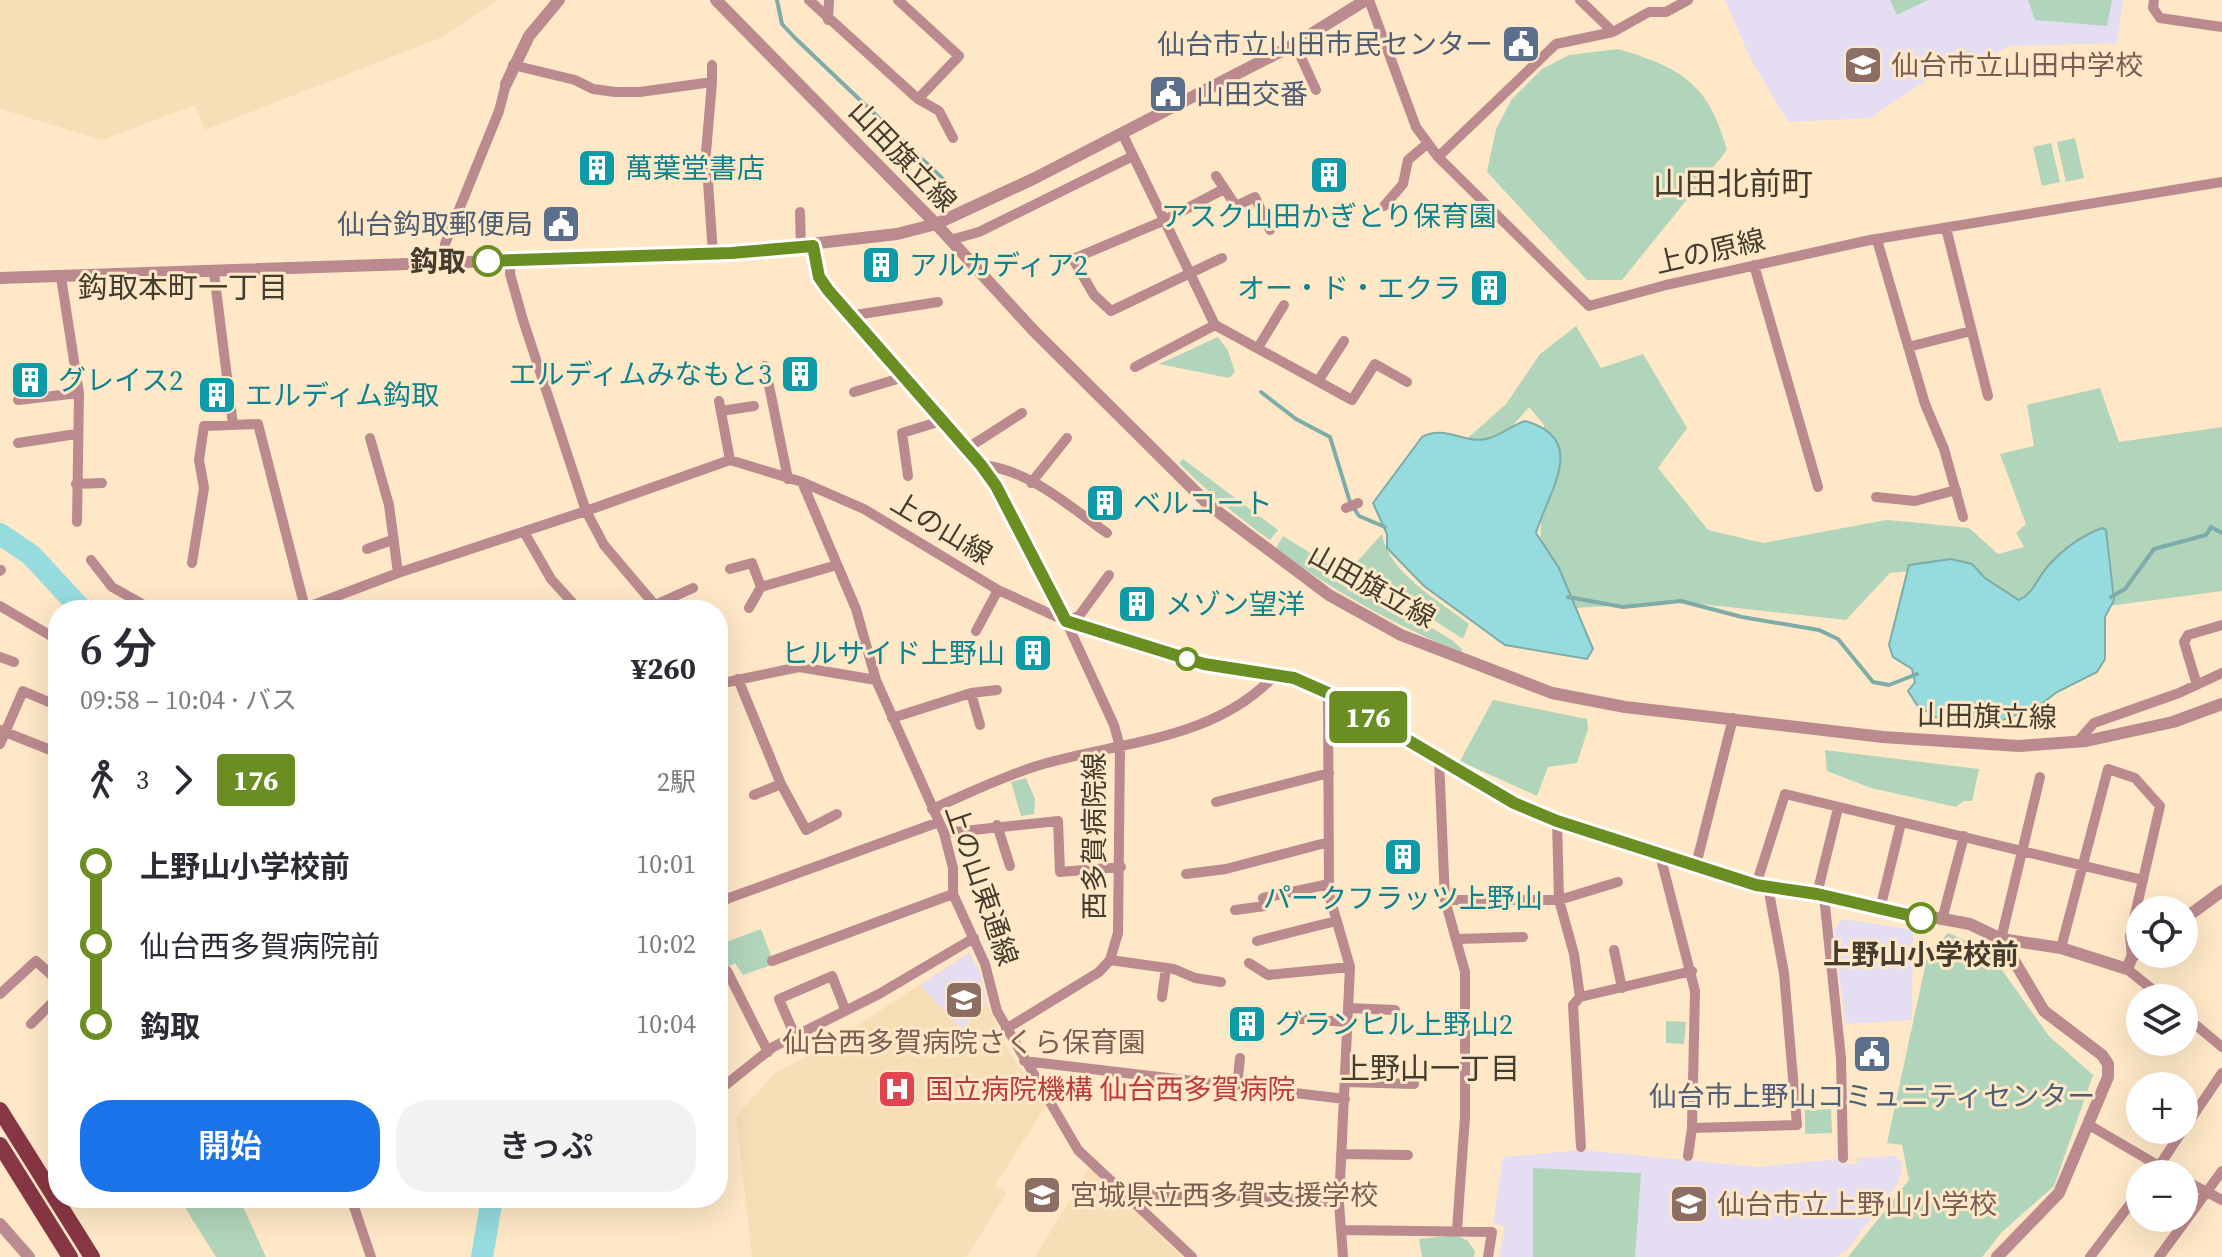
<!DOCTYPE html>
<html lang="ja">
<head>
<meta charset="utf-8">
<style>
	body { margin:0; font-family:"Source Serif 4","Noto Sans JP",serif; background:#f2f2f3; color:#2b2b33; height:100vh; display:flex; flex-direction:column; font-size:30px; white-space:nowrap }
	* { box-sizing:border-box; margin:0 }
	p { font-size:26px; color:#7c7c81 }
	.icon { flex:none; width:44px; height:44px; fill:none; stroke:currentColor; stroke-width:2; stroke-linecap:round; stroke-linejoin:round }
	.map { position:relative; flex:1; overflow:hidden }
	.details { position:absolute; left:48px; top:600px; width:680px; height:608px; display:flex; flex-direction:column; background:#fff; border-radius:32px; box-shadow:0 8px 32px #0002 }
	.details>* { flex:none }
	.badge { padding:0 16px; border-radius:6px; font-size:28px; line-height:52px }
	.buttons { position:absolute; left:2126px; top:896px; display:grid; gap:16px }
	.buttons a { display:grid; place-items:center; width:72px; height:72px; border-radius:50%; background:#fff; box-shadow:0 8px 32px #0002; font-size:40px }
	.map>.badge { position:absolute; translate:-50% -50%; box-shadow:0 0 0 4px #fff }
	.legs { display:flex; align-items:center; gap:12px; height:88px; padding:0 32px; font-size:26px }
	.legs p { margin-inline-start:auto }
	.summary { display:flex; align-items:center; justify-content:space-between; height:136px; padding:0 32px }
	h1 { font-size:44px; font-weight:600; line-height:60px }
	.primary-button { display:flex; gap:16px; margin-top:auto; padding:16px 32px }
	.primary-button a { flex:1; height:92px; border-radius:32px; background:#1a73e8; color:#fff; font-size:32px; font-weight:600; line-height:92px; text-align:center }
	.primary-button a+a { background:#f2f2f3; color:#2b2b33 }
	ul { padding:0 32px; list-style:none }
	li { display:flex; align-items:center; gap:28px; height:80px; font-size:30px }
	li i { display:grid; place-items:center; width:12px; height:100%; margin:0 10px; background:currentColor }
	li i::after { content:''; width:20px; height:20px; margin:-10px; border:6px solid; border-radius:50%; background:#fff }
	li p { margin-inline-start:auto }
	li:first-child i { background:linear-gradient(#0000 50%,currentColor 0) }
	li:last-child i { background:linear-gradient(currentColor 50%,#0000 0) }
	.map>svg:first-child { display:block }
</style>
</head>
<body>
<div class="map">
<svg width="2222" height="1257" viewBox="0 0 2222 1257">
	<rect width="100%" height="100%" fill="#fee8c7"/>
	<path fill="#f8deb6" d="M0,0H499L440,38L205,130L195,105L102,140L0,109Z
		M969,952L980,972L988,1006L1006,1046L1046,1106L995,1185L1007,1193L966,1257H752L736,1116L775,1073L829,1044Z
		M1090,1167L1182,1257H1035Z"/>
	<path fill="#e5ddf2" d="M1725,0H2123L2117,43L2010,46L1956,74L1941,70L1870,118L1788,122L1751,60Z
		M1843,919L1913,930L1912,1020L1845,1024L1834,930Z
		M969,953L980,972L987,1004L961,1029L920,985Z
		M1582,1150L1758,1167L1839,1159L1843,1164H1857V1158L1896,1156L1903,1164L1898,1183L1848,1249L1837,1257H1499L1505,1226L1493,1224L1503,1157Z"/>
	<path fill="#b1d5ba" d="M1890,0H1928L1897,15Z
		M2028,0H2112L2107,26L2035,20Z
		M1618,49C1682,68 1709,84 1727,150L1622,280H1587L1487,172L1496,129L1512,99L1542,69L1569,55Z
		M2075,138L2084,178L2066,182L2057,142Z
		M2051,143L2060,182L2042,186L2033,147Z
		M1576,326L1601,368L1643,354L1687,428L1658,468L1708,530L1763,543L1886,520L1910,522L1969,528L1998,554L2024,547L2016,533L2026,524L2000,454L2034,446L2027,405L2100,388L2119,442L2222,427V591L2094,608L2028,612L1958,567L1890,573L1846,620L1683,602L1557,609L1540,554L1544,425L1529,407L1486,456L1461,444L1506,404L1540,354Z
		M1218,337L1228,351L1235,372L1229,378L1159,364Z
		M1183,459L1278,530L1270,540C1237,517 1208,492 1179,463Z
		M1382,534C1388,573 1440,601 1469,624L1463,639L1352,567Z
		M1283,536L1453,641L1462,649L1461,653C1395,624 1333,592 1276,548Z
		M1493,700L1587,719L1588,729L1577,763L1548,767L1537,796L1460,761Z
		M1825,750L1979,769L1972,801H1964L1956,807L1871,788L1827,771Z
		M1026,778L1035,799L1034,814L1021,816L1011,782Z
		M761,929L774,964L743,975L735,963L718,973V945Z
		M1948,933L1987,949L2049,1036L2093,1075L2054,1186L2002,1232L1982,1257H1848L1909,1180L1902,1145L1887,1143L1928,953Z
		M1666,1021L1686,1022L1684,1044L1666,1043Z
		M1831,1109L1832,1133L1805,1134V1110Z
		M1533,1168L1641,1173L1635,1257H1533Z
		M179,1198H239L266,1257H216Z
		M1456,1235L1468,1241L1475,1251L1474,1257H1422L1419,1239Z"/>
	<path fill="#96dcde" stroke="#7daca9" stroke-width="2" d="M1525,421C1590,439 1548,492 1536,533L1559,568L1593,649L1587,659L1505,645L1424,586L1387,548V534L1373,503L1422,437C1446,424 1466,446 1490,438C1502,434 1513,425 1525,421Z
		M2102,528L2106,530L2114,600L2105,617V659L2097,672L2057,692L2036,708L1994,723H1962L1935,717L1917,705L1908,691L1915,682L1912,669L1893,657L1889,645L1909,565L1951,559L1972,564L1985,578L2019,600C2034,593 2037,578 2048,566C2063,549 2081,536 2102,528Z"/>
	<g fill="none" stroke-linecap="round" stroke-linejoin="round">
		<path stroke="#7daca9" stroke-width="4" d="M777,0L782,24L795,38L944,180
			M1261,392L1296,419L1330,437L1350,502
			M1353,507L1359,516L1385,527
			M1568,597L1623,607L1681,601L1742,617L1819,630L1838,639L1873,682L1889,685L1917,674
			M2111,597L2125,589L2154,549L2206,535L2211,527L2222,533"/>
		<path stroke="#96dcde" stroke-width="22" d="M0,534L31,555L82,610
			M482,1257L492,1198"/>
		<path stroke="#ba8a8e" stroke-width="10" d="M809,0L918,99L939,111L953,138
			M898,0L959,56L918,99
			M1369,0L1416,127L1438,157L1589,306L1666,285L1870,240L2222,182
			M1580,0L1613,32
			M2154,0L2153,8L2160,18L2222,27
			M828,20L829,0
			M1295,44L1316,90
			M513,65L575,80L593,89L615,92H640L712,82V65
			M712,82L706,153L713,254
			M1122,133L1215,325L1352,400L1375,364L1407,382
			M1438,157L1556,44L1613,32L1649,12H1666L1688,0
			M1216,176L1236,206L1255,197L1270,230
			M1384,206L1403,184L1408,160L1428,143
			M800,212L801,248
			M1946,228L1988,396
			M950,240L979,232L1133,156
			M1877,240L1925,404L1944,449L1963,517
			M1222,258L1111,311L1094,295L1073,259L1163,221L1224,189
			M511,260L510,274L523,320L586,511L730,460L802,482L864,509L998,590L1066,621
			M443,262L445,244L499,111L506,84
			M1754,265L1818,487
			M214,273L233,425
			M61,277L79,393L77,522
			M849,316L938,302
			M1259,346L1284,305
			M1908,347L1971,331
			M765,366L788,479
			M1135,367L1215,325
			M1318,381L1344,341
			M854,392L904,377
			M18,400L79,393
			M719,401L730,460
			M721,411L754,406
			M370,438L389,505L398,573
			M18,443L76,434
			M966,449L1022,413
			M981,465C1029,469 1070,507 1107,533
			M908,476L902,433L941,421
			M802,482L856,609L876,680L944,833L953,868V894L985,964L997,1011L1078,1150L1192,1257
			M1031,483L1067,438
			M76,484L102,483
			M1876,497L1915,501L1956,490
			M1346,508L1358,503
			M524,532L551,579L579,610
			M367,549L392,540
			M91,560L112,587L153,610
			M192,563L204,488L199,460L204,426L258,424L305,608
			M730,569L752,563L761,587L837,565
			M0,571L1,570
			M655,605L693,588
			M0,606L58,640
			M749,608L761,587
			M300,610L398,573L586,511L604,545L659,610
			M1066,621L1079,616L1109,575
			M976,631L998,590
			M0,657L14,662
			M738,679L781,784L806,830L837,814
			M718,684L799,667L876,680
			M2197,685L2184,642L2188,635L2222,625
			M971,693L980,725
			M1328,693L1329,894L1350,967L1339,1203L1343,1257
			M892,718L971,693L997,690
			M0,730L58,753
			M2078,741L2094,723L2179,693L2222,673
			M0,744L23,691L58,706
			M1439,760L1445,900L1465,972V1117L1457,1229
			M754,795L781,784
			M1216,802L1329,773
			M932,809C967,794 1003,776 1040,765C1121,741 1214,741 1275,675
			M1557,821L1559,900L1574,954L1580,997L1573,1005L1581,1147
			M997,825L1010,866
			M944,833L1058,821L1060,872L1121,867
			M1659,851L1695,991L1692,1128L1797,1125L1784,973L1768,887
			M1696,865L1733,718
			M1186,874L1226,869L1329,842
			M718,883L726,900
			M1756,885L1785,794L2143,880
			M1817,894L1838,808
			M1824,896L1841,1058L1843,1158
			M1445,900H1559L1618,882
			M718,902L939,822
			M1880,909L1901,823
			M1235,910L1265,906L1263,898L1329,884
			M1942,920L1964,836
			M1458,939L1523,937
			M2001,939L2040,777
			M1257,941L1336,921
			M2061,948L2108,769L2135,778L2160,806L2130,936L2132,957
			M1614,950L1622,988
			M1110,960L1174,969L1195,978L1221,982
			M772,961L953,894
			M1249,963L1268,975L1350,967
			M2127,969L2163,998
			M718,976L727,971L768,1052
			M0,994L36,961L58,981
			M1162,997L1166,968
			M1580,997L1692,971
			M1348,1008L1395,1010
			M2184,1015L2222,1047
			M1301,1019L1348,1022
			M31,1024L58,997
			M1006,1029L1099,972L1110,960L1118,933L1120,747L1114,725L1066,621
			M795,1036L779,999L832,976L845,1009
			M1024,1061L1345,1099
			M1345,1082L1414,1084
			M1237,1087L1240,1058
			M718,1091L773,1047L879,994L974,938
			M2089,1125L2159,1166L2153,1174
			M2184,1129L2222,1073
			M1341,1154L1408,1155
			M1688,1156L1692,1128
			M2173,1174L2159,1166L2183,1130
			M2184,1180L2222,1200
			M1128,1194L1257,1196L1339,1203
			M351,1198L371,1257
			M1342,1230L1492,1232L1488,1257
			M2090,1257L2140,1191
			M2159,1257L2222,1171"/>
		<path stroke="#ba8a8e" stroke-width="12" d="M716,0L936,224L1033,330L1209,505L1329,595L1401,635L1552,693L1625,707L1883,737L2019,746L2086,741L2173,722L2222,704
			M506,84L529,36L559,0
			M813,246L819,277L828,290L981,465L996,486L1066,621L1204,664L1294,678L1328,693L1514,803L1557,821L1756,885L1970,924L2001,939L2044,1011L2102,1055L2108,1064V1077L2059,1193L1997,1257
			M0,278L731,253L897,234L936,224L1035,178L1295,44L1366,0
			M2184,919L2222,891
			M2001,939L2061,948L2127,969L2132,957L2140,951
			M0,1224L29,1257"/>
		<path stroke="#873743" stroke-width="16" d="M0,1110L92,1257
			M0,1145L70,1257"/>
	</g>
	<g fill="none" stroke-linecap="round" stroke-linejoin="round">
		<g stroke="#fff" stroke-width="18">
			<path id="line-1" d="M488,261L731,253L813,246L819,277L828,290L981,465L996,486L1066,621L1204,664L1294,678L1328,693L1514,803L1557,821L1756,885L1817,894L1921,918"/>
		</g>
		<use href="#line-1" stroke="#6b8e23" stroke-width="12"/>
	</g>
	<defs>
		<g id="civic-square" transform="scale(2)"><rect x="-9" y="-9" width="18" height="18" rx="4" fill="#5c6f8a" stroke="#fee8c7"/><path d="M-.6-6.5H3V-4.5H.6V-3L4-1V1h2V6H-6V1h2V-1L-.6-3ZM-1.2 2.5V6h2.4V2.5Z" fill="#fff"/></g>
		<g id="school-square" transform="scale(2)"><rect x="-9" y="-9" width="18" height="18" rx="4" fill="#8d6e63" stroke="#fee8c7"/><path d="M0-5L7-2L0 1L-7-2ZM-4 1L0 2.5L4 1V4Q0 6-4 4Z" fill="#fff"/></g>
		<g id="building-square" transform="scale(2)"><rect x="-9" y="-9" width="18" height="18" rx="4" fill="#0f9aa8" stroke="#fee8c7"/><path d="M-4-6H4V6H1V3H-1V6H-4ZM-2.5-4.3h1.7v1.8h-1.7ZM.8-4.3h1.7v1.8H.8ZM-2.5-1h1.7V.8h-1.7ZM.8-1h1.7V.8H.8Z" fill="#fff"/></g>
		<g id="hospital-square" transform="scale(2)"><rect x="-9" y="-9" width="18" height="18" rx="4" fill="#e0444e" stroke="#fee8c7"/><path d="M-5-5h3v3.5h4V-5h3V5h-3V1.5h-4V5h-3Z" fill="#fff"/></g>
	</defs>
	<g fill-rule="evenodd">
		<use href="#civic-square" x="1521" y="44"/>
		<use href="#school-square" x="1863" y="65"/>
		<use href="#civic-square" x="1168" y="94"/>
		<use href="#building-square" x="597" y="168"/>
		<use href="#building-square" x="1329" y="175"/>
		<use href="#civic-square" x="561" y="224"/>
		<use href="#building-square" x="881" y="265"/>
		<use href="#building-square" x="1489" y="288"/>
		<use href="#building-square" x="800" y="374"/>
		<use href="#building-square" x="30" y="380"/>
		<use href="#building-square" x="217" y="395"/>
		<use href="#building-square" x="1105" y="503"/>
		<use href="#building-square" x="1137" y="604"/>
		<use href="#building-square" x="1033" y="653"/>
		<use href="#building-square" x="1403" y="857"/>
		<use href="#school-square" x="964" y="1000"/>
		<use href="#building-square" x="1247" y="1024"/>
		<use href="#civic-square" x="1872" y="1054"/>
		<use href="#hospital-square" x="897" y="1089"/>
		<use href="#school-square" x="1042" y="1195"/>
		<use href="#school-square" x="1689" y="1204"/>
	</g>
	<g fill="#fff" stroke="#6b8e23" stroke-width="4">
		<circle cx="488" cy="261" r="14"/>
		<circle cx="1187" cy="659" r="10"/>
		<circle cx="1921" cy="918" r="14"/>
	</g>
	<g text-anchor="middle" stroke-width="6" stroke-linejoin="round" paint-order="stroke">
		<g font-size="28" fill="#4e5e75" stroke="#fee8c7" text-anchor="end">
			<text x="1493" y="54">仙台市立山田市民センター</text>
			<text x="1196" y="104" text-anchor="start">山田交番</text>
			<text x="533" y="234">仙台鈎取郵便局</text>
			<text x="1872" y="1106" text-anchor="middle">仙台市上野山コミュニティセンター</text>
		</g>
		<g font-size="28" fill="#785e54" stroke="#fee8c7" text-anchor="start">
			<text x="1891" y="75">仙台市立山田中学校</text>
			<text x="964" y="1052" text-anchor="middle">仙台西多賀病院さくら保育園</text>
			<text x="1070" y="1205">宮城県立西多賀支援学校</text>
			<text x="1717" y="1214">仙台市立上野山小学校</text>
		</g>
		<g font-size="28" fill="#443c2e" stroke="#fee8c7">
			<text transform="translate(903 156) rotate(46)" y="10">山田旗立線</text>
			<text transform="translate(1710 251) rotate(-13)" y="10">上の原線</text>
			<text transform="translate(942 528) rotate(31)" y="10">上の山線</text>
			<text transform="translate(1372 586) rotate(29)" y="10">山田旗立線</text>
			<text transform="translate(1987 716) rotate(1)" y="10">山田旗立線</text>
			<text transform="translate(1094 836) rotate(-90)" y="10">西多賀病院線</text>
			<text transform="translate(982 885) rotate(71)" y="10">上の山東通線</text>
		</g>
		<g font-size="28" fill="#0d838f" stroke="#fee8c7" text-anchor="start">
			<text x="625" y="178">萬葉堂書店</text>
			<text x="1329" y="226" text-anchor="middle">アスク山田かぎとり保育園</text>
			<text x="909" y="275">アルカディア2</text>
			<text x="1461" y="298" text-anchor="end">オー・ド・エクラ</text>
			<text x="772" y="384" text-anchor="end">エルディムみなもと3</text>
			<text x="58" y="390">グレイス2</text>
			<text x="245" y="405">エルディム鈎取</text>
			<text x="1133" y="513">ベルコート</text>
			<text x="1165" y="614">メゾン望洋</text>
			<text x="1005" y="663" text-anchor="end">ヒルサイド上野山</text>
			<text x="1403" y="908" text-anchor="middle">パークフラッツ上野山</text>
			<text x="1275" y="1034">グランヒル上野山2</text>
		</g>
		<g font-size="28" font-weight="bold" fill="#443c2e" stroke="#fee8c7" text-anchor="end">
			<text x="466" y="271">鈎取</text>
			<text x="1921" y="964" text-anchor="middle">上野山小学校前</text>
		</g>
		<g font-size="28" fill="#be3a42" stroke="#fee8c7" text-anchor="start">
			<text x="925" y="1099">国立病院機構 仙台西多賀病院</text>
		</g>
		<g font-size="30" fill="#443c2e" stroke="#fee8c7">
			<text x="183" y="298">鈎取本町一丁目</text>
			<text x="1430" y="1079">上野山一丁目</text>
		</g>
		<g font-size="32" fill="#443c2e" stroke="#fee8c7">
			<text x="1733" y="195">山田北前町</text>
		</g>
	</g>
</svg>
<div class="buttons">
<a><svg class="icon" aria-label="locate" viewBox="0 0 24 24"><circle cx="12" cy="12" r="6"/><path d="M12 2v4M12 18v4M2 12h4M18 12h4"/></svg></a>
<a><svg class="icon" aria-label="layers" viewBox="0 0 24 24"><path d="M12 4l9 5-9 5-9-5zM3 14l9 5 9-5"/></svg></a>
<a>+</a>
<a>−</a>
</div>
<b class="badge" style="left:1368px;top:717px;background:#6b8e23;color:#fff">176</b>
<section class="details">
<div class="summary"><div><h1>6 分</h1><p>09:58 – 10:04 · バス</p></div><b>¥260</b></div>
<div class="legs"><svg class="icon" aria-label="walk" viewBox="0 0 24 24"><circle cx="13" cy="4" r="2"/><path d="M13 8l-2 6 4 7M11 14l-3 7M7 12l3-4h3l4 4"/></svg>3<svg class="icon" aria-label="forward" viewBox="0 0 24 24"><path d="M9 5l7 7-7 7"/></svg><b class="badge" style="background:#6b8e23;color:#fff">176</b><p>2駅</p></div>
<ul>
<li><i style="color:#6b8e23"></i><b>上野山小学校前</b><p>10:01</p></li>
<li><i style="color:#6b8e23"></i><span>仙台西多賀病院前</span><p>10:02</p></li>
<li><i style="color:#6b8e23"></i><b>鈎取</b><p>10:04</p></li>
</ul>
<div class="primary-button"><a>開始</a><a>きっぷ</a></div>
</section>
</div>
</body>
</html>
